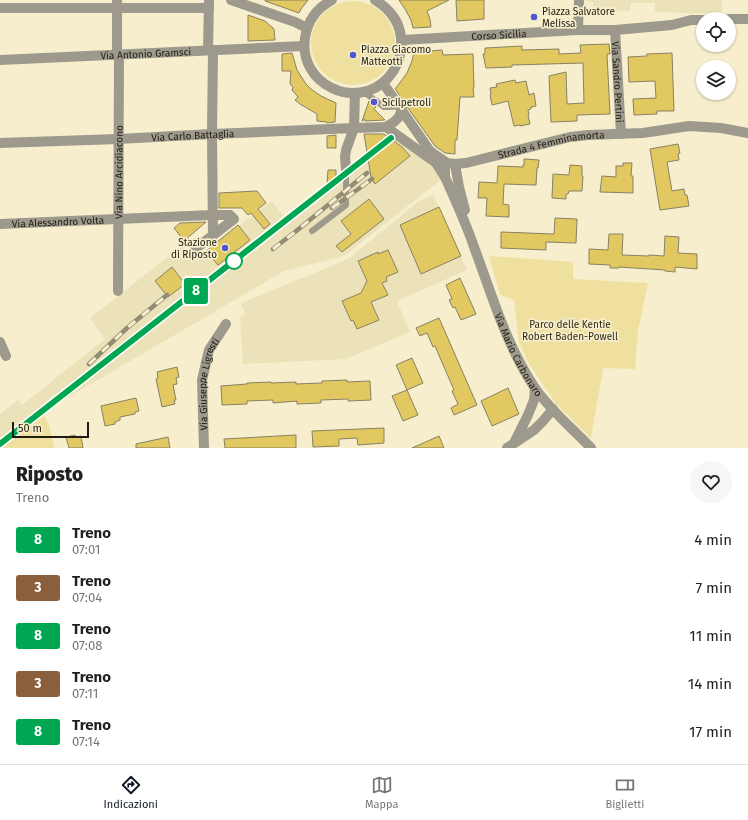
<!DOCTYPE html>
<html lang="it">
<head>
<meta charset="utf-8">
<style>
	body { margin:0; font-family:"Fira Sans",sans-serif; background:#f6f6f6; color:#222; height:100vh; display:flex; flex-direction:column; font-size:15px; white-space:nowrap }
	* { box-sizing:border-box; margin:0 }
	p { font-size:13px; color:#767676 }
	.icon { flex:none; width:22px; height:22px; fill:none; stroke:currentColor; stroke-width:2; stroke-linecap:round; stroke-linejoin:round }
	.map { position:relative; height:448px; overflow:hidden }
	.details { display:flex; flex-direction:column; background:#fff; flex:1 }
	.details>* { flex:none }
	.badge { padding:0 8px; border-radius:3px; font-size:14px; line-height:26px }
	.buttons { position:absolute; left:696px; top:12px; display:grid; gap:8px }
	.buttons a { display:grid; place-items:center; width:40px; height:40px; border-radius:50%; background:#fff; box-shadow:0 1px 3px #0004; font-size:20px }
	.scale { position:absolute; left:12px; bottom:10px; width:77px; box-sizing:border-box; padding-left:4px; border:2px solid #1f1c10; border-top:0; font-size:11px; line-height:14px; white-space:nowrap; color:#1f1c10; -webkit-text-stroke:3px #f6eecc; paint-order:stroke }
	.map>.badge { position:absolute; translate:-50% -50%; box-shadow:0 0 0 2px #fff }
	.round { display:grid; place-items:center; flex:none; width:42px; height:42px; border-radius:21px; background:#f6f6f6 }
	.summary { display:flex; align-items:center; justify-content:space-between; height:68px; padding:0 16px }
	h1 { font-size:19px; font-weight:800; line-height:30px }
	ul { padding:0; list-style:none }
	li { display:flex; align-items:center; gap:12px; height:48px; padding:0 16px }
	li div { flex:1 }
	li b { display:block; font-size:15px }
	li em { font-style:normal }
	li .badge { min-width:44px; font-weight:700; text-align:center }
	.menu { display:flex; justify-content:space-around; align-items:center; height:56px; border-top:1px solid #e0e0e0; background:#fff; font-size:11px; color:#767676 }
	.menu a { display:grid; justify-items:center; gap:2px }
	.menu .current { color:#111827 }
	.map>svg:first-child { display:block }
</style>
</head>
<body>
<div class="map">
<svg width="748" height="448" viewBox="0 0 748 448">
	<rect width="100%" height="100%" fill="#f6eecc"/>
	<path fill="#ece2ba" d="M587,0H722V14L655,12V3H631L630,11L601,10V7L593,6V2H587Z
		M391,134L438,172L442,179L344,256L284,271L62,401L9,441L5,436L3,438L0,436V414L18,400L22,405L105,339L90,318L182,246L193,261L238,226L272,201L285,218Z
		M433,194L467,270L397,301L410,332L346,359L243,364L240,317L245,314L241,303L348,259L418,202Z"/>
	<path fill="#f0e0a0" d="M311 43a42 42 0 1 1 84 0a42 42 0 1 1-84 0Z
		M489,256L573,262V279L648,283L638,330L635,369L603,368L591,438L556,404L529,364L519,342L514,300L500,295Z
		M44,415C50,425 52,436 54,448H4L3,445Z"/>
	<path fill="#e2c860" stroke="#898163" d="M265,0H308L301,9L299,13L265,1Z
		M399,0H449L427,11L430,19L431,27L413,28L411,20L405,9Z
		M456,0H484V19L457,21Z
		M248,15L265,21L274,29L275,40L248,41Z
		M609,44L610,54H607L610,114L577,115V121L551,122L549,76L566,72L567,104L584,103L583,63L512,65V67L486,68L483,54H485V48L522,46V50L559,49V54L581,53L580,45Z
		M442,50L443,55L473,54L474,88H473L474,97H460L457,140H455V154L445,153L435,146L408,108L407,105L405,103L395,89L399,84L407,73L412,61L414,52Z
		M292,53L297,70L306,84L311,89L321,96L336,103L335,122L327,123V122L317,121V114L300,104L295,100L298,97L292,90L293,87L290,84L291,71H282V54Z
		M672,53L674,111H657V114L634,115L633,99L656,98L655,81L629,82L628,57L647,56V54Z
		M515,80L516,83L526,81L529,95L534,93L536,106L531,107V109L528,110L529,115H528L530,124L520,126V125L514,126L508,101L492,105L490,95L491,94L490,88L497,87L496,84Z
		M369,101L376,107L374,109L385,120L365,121V119L362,121Z
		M364,134H384L402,147L410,156L375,184L371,177Z
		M336,135V148H327V136Z
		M678,144L680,153L678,154L679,160L667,162L672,191L684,189L685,195H687L689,206L660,210L650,149Z
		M524,159L539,160L538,168H537L536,185L504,184L503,204L509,205V217L486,216L487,198H478L479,182L497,183L498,166L523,167V165H524Z
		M623,163H632L631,176H633V193L600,192L602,176L616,177V166H623Z
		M570,165L582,166V176H583L582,191H569L568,194H566V199L552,198L553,174L569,175Z
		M328,170H336V177L327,184Z
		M257,191L266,203L258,209L270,224L264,229L251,213L248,215L242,208H219V193Z
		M369,199L384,219L342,252L336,246L351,234L341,221Z
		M439,207L461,256L421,274L400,225Z
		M555,218L577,219L576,243L546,242V250L501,248V232L554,234Z
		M206,222L184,241L174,228L180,223Z
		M238,225L250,240L218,265L206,251Z
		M609,234H623L622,255L649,256V255L664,256L665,236L679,237L678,253L697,254V269L675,267V272L665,271V270L619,267V268H610V265L589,264V249L608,250Z
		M388,250L398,272L386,277L387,281L382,283L388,295L371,302L379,320L357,329L353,320L351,321L342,301L361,293L367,281L358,261L378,252V254Z
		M172,267L185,284L168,297L155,281Z
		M460,278L476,314L461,320L455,307L453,308L449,300L452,299L446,285Z
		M439,318L477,405L454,415L451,408L458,404L452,391L454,390L435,346L433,347L427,333L420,336L416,328Z
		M412,358L423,383L407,390L396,365Z
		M177,367L179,377L176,378L177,384L173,385L176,400H174L175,404L162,407L156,379L158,378L157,372Z
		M347,380V382L370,381L371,400L348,401V399L321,400V403L297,404V401L273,403V400L247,401V404L222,405L221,386L247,384V383L271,382V383L296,382V384L322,383V381Z
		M508,388L519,414L492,426L481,401Z
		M407,390L418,415L403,421L392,396Z
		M136,398L139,411L135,412V414L120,417V420L115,422V424L105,426L101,406Z
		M384,428V443L358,445L357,438L339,439V446L313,447L312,431Z
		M75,435L76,437L81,436L83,448H69L66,437Z
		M296,435V448H225L224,439Z
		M439,436L444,448H412Z
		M168,437L170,448H136V444Z"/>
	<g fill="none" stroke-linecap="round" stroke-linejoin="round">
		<path stroke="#9d998c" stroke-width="6" d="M364,92L384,107H390L399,106
			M312,231L346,205V170"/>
		<g stroke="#9d998c" stroke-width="10">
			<path d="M0,8H209"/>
			<path d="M729,19H748"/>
			<path d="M578,30L579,0"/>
			<path id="s1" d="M615,30L621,134"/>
			<path id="s2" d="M402,40L578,30H615L672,25L691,20H703"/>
			<path d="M208,50L209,0"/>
			<path d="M117,54V0"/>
			<path d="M386,127L436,163L445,177"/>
			<path id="s3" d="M0,143L118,139L212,134L354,128L386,127L394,122L399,117L402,109"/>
			<path d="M346,170L345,157L346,150L354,128L355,93"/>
			<path id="s4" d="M0,224L212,215H230L234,219L195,249"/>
			<path d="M213,235L212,134L213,50"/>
			<path id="s5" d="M118,291L119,54"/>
			<path d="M0,342L6,356"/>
			<path d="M515,441L528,415L534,400L535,388"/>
			<path id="s6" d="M204,448L202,380L209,350L226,324"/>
			<path d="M507,448L534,430L543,421L553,409"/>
		</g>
		<g stroke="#9d998c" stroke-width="10">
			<path d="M231,0L295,22L307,28"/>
			<path d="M332,0C316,9 308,20 305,38C298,84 356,112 388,78C396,69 400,60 401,48C403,27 393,11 375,0"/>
			<path id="s7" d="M0,60L304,46"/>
			<path id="s8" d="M383,83L430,151L447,163L455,164L466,163L570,137L588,135L643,133L689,126L721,128L748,133"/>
			<path id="s9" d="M447,163L445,168V177C455,200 466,223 474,247C492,295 506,345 535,388C550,410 573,429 591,448"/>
			<path d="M455,164L459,187L465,210"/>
		</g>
		<g stroke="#928c74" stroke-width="4.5">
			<path id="rail" d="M332,208L372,179
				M273,249L295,232L367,173
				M89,364L127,328L167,295
				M0,444L391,138"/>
		</g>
		<use href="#rail" stroke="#f6eecc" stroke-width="3" stroke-dasharray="9" stroke-linecap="butt"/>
	</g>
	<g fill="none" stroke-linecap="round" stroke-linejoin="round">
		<g stroke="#fff" stroke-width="9">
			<path id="line" d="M0,444L391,138"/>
		</g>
		<use href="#line" stroke="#00a651" stroke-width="6"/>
	</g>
	<g fill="#5056cd" stroke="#f6eecc" stroke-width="1.5">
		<circle cx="534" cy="17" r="4"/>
		<circle cx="353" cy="55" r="4"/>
		<circle cx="374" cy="102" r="4"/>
		<circle cx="225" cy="248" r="4"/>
	</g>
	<circle fill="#fff" stroke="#00a651" stroke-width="2" cx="234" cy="261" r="8"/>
	<g text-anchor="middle" stroke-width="3.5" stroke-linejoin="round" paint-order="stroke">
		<g font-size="10" fill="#1f1c10" stroke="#f6eecc" text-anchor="start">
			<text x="542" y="15">Piazza Salvatore<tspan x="542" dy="12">Melissa</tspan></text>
			<text x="361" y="53">Piazza Giacomo<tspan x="361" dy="12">Matteotti</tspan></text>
			<text x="382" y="106">Sicilpetroli</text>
			<text x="217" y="246" text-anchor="end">Stazione<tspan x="217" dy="12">di Riposto</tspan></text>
		</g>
		<g font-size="10" fill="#1f1c10" stroke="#f6eecc">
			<text dy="4" stroke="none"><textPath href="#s2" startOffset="97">Corso Sicilia</textPath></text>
			<text dy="4" stroke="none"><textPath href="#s7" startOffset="146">Via Antonio Gramsci</textPath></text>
			<text dy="4" stroke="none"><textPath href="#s1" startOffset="52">Via Sandro Pertini</textPath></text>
			<text dy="4" stroke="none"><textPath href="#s3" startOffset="193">Via Carlo Battaglia</textPath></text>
			<text dy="4" stroke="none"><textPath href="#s8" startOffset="210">Strada 4 Femminamorta</textPath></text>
			<text dy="4" stroke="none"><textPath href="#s5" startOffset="119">Via Nino Arcidiacono</textPath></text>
			<text dy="4" stroke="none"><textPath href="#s4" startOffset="58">Via Alessandro Volta</textPath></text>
			<text dy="4" stroke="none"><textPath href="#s9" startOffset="207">Via Mario Carbonaro</textPath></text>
			<text dy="4" stroke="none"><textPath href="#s6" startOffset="65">Via Giuseppe Ligresti</textPath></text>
		</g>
		<g font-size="10" fill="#302b19" stroke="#f6eecc">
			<text x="570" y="328">Parco delle Kentie<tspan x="570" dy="12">Robert Baden-Powell</tspan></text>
		</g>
	</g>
</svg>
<div class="buttons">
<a><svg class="icon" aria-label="locate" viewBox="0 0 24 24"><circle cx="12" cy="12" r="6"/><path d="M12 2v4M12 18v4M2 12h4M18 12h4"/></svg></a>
<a><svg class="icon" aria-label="layers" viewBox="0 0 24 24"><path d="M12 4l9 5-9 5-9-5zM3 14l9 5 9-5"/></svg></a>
</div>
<div class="scale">50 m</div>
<b class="badge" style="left:196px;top:291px;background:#00a651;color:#fff">8</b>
</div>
<section class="details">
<div class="summary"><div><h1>Riposto</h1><p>Treno</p></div><a class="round"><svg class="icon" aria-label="heart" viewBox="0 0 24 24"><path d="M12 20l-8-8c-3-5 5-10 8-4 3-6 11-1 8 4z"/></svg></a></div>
<ul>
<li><span class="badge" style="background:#00a651;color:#fff">8</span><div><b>Treno</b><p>07:01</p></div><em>4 min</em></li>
<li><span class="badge" style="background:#8b5e3c;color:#fff">3</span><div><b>Treno</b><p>07:04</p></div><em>7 min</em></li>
<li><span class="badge" style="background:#00a651;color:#fff">8</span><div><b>Treno</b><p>07:08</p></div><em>11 min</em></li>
<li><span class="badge" style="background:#8b5e3c;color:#fff">3</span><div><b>Treno</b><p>07:11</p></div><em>14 min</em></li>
<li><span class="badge" style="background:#00a651;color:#fff">8</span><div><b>Treno</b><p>07:14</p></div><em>17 min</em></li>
</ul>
</section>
<nav class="menu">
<a class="current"><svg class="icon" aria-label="directions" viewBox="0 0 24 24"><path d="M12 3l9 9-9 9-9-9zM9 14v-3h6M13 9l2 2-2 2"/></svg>Indicazioni</a>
<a><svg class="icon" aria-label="map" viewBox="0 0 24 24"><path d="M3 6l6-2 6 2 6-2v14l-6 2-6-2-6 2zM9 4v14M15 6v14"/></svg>Mappa</a>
<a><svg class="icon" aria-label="tickets" viewBox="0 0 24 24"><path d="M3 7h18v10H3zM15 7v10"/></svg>Biglietti</a>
</nav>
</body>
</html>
